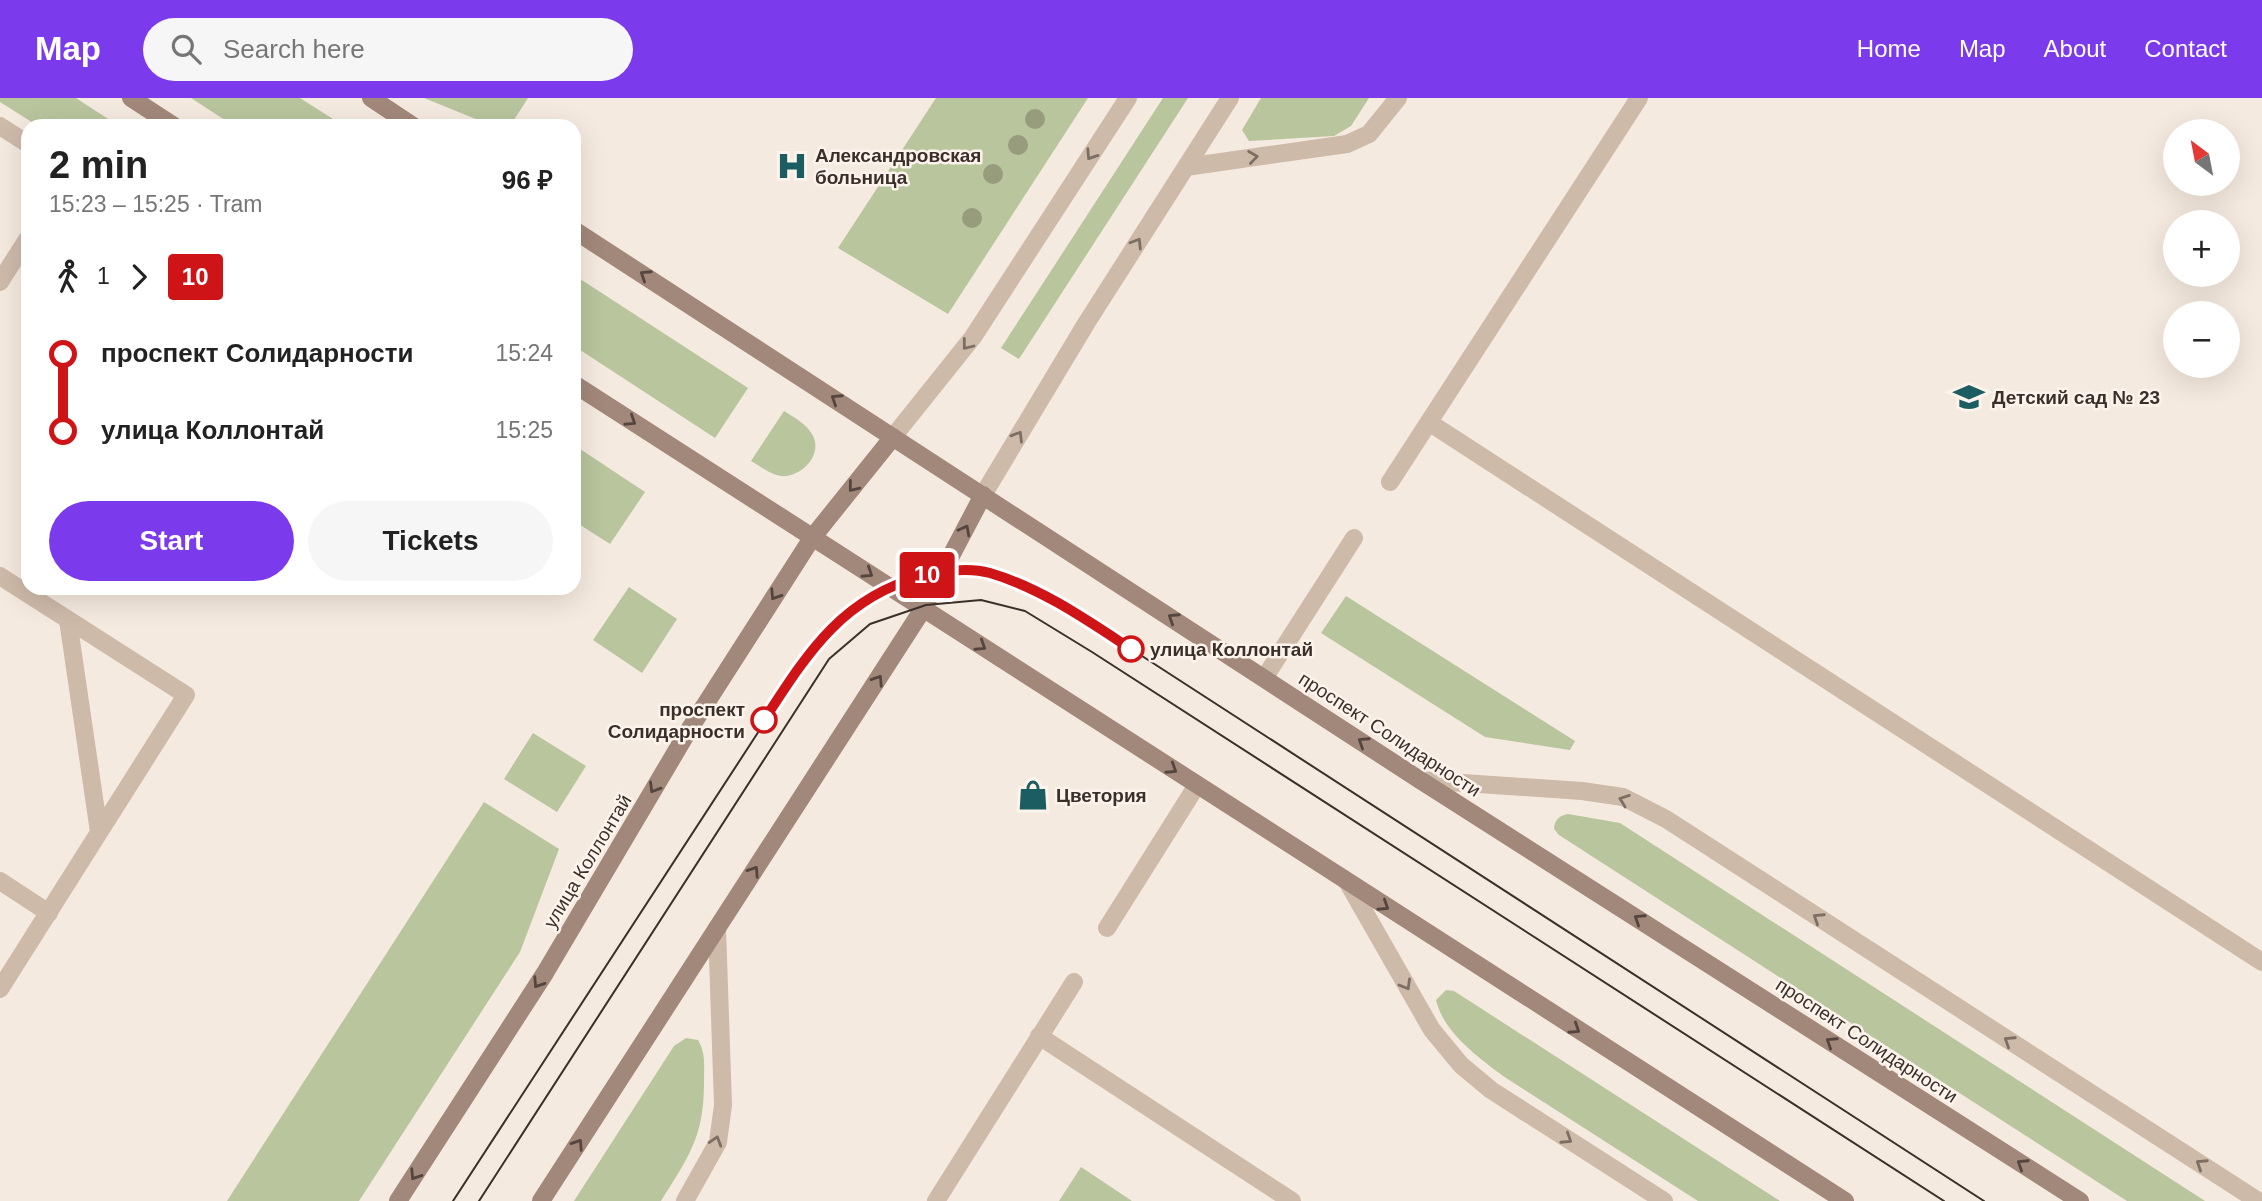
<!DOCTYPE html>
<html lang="en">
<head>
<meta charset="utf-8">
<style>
	body { margin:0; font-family:Helvetica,sans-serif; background:#f6f6f6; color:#222; height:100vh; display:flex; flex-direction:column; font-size:26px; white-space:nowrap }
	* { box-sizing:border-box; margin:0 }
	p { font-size:23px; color:#767676 }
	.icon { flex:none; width:38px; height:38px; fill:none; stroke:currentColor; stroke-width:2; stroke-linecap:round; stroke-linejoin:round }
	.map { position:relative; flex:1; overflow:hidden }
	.panel { position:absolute; left:21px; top:21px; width:560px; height:476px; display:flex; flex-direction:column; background:#fff; border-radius:21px; box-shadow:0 7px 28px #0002 }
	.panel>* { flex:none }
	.badge { padding:0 14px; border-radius:5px; font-size:24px; line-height:46px }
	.needle { width:46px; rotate:328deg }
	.tools { position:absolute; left:2163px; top:21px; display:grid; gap:14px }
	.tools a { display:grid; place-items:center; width:77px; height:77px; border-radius:50%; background:#fff; box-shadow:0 7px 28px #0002; font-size:35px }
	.map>.badge { position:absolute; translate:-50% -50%; box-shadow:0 0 0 4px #fff }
	.legs { display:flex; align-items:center; gap:10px; height:77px; padding:0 28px; font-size:23px }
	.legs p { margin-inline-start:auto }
	.overview { display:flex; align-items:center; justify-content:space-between; height:119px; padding:0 28px }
	h1 { font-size:38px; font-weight:700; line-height:52px }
	.button { display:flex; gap:14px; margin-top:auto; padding:14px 28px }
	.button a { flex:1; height:80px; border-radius:42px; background:#7c3aed; color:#fff; font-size:28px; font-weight:700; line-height:80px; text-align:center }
	.button a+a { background:#f6f6f6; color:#222 }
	ul { padding:0 28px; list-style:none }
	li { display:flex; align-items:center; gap:24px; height:77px; font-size:26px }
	li i { display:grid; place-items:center; width:10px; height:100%; margin:0 9px; background:currentColor }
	li i::after { content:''; width:18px; height:18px; margin:-9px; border:5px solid; border-radius:50%; background:#fff }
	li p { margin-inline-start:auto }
	li:first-child i { background:linear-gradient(#0000 50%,currentColor 0) }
	li:last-child i { background:linear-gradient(currentColor 50%,#0000 0) }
	header { display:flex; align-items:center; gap:42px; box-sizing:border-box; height:98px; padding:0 35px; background:#7c3aed; color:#fff }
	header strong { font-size:33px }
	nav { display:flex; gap:38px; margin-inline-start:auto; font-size:24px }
	.search { width:490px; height:63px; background:#f6f6f6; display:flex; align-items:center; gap:18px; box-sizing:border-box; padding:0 24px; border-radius:38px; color:#767676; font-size:26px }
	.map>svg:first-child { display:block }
</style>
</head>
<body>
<header>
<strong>Map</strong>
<div class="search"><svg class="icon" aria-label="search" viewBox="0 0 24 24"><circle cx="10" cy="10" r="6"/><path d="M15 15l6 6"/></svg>Search here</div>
<nav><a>Home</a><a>Map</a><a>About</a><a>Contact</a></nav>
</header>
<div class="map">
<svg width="2262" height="1103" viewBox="0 0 2262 1103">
	<rect width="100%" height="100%" fill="#f5eadf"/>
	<path fill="#b8c59d" d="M0,0H76L119,28H38L0,4Z
		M191,0H300L344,28H234Z
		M424,0H528L510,28H493Z
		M936,0H1088L948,216L838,150Z
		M1163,0H1188L1019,261L1001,250Z
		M1261,0H1369L1351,28L1334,38L1249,43L1242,32Z
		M574,177L748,290L715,340L574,248Z
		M784,313C795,320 807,326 813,338C823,358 800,380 781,378C771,377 760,368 751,363Z
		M574,347L645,394L610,446L574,423Z
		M629,489L677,521L642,575L593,542Z
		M1346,498L1575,643L1570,652L1485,639L1321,535Z
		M533,635L586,668L557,714L504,681Z
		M484,704L559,751L520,854L359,1103H227Z
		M1568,716L1620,725L2205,1103H2127L1559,737L1554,731C1555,721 1559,718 1568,716Z
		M1446,892L1454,893L1780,1103H1698L1503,978C1477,958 1444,935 1436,902Z
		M686,940L698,942C706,956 704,968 704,984C704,1039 689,1058 661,1103H574L674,948Z
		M1081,1069L1132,1103H1059Z"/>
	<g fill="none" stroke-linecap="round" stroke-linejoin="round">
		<path stroke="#cebaa9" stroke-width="18" d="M0,184L28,140
			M1430,325L2262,864
			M1390,384L1639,0
			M0,478L186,597L0,891
			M68,522L99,734
			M1265,579L1354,440
			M0,783L49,815
			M1107,830L1197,687
			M1039,938L1292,1103
			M936,1103L1074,884"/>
		<path stroke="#cebaa9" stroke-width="18" d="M0,28L28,46
			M1186,69L1347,46L1369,36L1398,0
			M893,339L973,239L1128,0
			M983,397L1087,224L1230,0
			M1420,682L1582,693L1623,699L1666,721L2258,1103
			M1348,785L1432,932L1461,967L1491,992L1664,1103
			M685,1103L718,1044L723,1007L717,830"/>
		<path stroke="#a2887a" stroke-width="18" d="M131,0L174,28
			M371,0L413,28
			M574,132L1420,682L2080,1103
			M574,286L1845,1103
			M398,1103L545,875L687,635L812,440L893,339
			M541,1103L923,511L983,397"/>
		<path stroke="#3b2f2a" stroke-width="2" d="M453,1103L813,550C825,537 836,522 850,511C884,483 943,467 986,474C1029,480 1069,513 1105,534L1984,1103
			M479,1103L829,561L870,526L926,507L981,502L1025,513L1092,554L1944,1103"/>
	</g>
	<g fill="#979c7c">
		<circle cx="1035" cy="21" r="10"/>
		<circle cx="1018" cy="47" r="10"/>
		<circle cx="993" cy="76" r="10"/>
		<circle cx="972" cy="120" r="10"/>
	</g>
	<defs><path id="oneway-chevron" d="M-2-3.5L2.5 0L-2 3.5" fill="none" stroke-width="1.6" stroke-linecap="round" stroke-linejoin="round" transform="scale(1.75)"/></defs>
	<g stroke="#7d6e63">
		<use href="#oneway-chevron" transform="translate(1091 57) rotate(123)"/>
		<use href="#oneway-chevron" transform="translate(1253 59) rotate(-8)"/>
		<use href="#oneway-chevron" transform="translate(1137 145) rotate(-58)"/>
		<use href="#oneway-chevron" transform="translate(967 247) rotate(128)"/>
		<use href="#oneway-chevron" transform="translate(1018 338) rotate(-59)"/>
		<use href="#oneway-chevron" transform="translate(1624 702) rotate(-160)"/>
		<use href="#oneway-chevron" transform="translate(1818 820) rotate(-147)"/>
		<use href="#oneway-chevron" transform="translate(1406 887) rotate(60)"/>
		<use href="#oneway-chevron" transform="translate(2009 943) rotate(-147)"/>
		<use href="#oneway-chevron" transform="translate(1567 1041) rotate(33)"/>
		<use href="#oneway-chevron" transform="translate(716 1043) rotate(-73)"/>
		<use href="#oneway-chevron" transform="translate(2201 1066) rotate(-147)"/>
	</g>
	<g stroke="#55453e">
		<use href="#oneway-chevron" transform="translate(645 177) rotate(-147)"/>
		<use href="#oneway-chevron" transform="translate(836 301) rotate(-147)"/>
		<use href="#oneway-chevron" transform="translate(631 323) rotate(33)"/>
		<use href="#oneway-chevron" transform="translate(853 389) rotate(129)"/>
		<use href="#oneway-chevron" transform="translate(965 432) rotate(-62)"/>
		<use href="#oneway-chevron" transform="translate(868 475) rotate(33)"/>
		<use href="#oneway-chevron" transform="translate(775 497) rotate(123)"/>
		<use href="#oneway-chevron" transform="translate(1173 520) rotate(-147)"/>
		<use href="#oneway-chevron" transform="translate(981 548) rotate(33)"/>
		<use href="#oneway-chevron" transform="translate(878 582) rotate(-57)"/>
		<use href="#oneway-chevron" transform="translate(1363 644) rotate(-147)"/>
		<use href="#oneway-chevron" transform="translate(1172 671) rotate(33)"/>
		<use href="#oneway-chevron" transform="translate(654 690) rotate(121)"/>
		<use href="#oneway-chevron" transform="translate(754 773) rotate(-57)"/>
		<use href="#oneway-chevron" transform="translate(1384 808) rotate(33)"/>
		<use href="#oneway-chevron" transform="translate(1639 821) rotate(-147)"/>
		<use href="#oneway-chevron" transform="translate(538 885) rotate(123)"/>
		<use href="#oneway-chevron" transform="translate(1575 931) rotate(33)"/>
		<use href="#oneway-chevron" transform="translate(1831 944) rotate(-147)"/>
		<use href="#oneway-chevron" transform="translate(578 1046) rotate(-57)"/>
		<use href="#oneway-chevron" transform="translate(2022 1066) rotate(-147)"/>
		<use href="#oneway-chevron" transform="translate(415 1077) rotate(123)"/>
	</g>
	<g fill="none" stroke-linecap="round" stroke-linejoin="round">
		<g stroke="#fff" stroke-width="16">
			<path id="line-1" d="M764,622C807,556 841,500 922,478C942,473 969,469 990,475C1041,490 1087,522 1131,551"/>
		</g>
		<use href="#line-1" stroke="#ce1417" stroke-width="10"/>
	</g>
	<defs>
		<g id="hospital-bare" transform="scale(2.415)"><path d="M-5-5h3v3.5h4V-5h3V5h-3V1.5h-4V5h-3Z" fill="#1b5d60" stroke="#fcf4ec" stroke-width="2.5" paint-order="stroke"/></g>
		<g id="school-bare" transform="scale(2.415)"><path d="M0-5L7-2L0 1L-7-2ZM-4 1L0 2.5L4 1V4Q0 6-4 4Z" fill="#1b5d60" stroke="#fcf4ec" stroke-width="2.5" paint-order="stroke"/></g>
		<g id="shop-bare" transform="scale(2.415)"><path d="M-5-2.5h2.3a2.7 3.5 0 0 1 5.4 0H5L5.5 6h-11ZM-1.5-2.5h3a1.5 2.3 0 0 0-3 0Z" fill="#1b5d60" stroke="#fcf4ec" stroke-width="2.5" paint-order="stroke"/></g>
	</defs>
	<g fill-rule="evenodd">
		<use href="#hospital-bare" x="792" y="68"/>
		<use href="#school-bare" x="1969" y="299"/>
		<use href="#shop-bare" x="1033" y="697"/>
	</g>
	<g fill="#fff" stroke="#ce1417" stroke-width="3.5">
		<circle cx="1131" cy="551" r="12"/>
		<circle cx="764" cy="622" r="12"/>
	</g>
	<g text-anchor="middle" stroke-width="5" stroke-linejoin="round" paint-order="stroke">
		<g font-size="19" font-weight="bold" fill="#3b2f2a" stroke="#fcf4ec" text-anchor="start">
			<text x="815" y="64">Александровская<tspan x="815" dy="22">больница</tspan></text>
			<text x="1992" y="306">Детский сад № 23</text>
			<text x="1056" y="704">Цветория</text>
		</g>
		<g font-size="19" font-weight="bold" fill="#3b2f2a" stroke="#fcf4ec" text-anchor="start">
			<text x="1150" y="558">улица Коллонтай</text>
			<text x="745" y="618" text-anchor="end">проспект<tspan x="745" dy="22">Солидарности</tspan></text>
		</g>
		<g font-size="19" fill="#3b2f2a" stroke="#fcf4ec">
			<text transform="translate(1390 636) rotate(33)" y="7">проспект Солидарности</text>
			<text transform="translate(587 763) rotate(-59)" y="7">улица Коллонтай</text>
			<text transform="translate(1867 942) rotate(33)" y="7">проспект Солидарности</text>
		</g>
	</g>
</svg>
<div class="tools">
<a><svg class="needle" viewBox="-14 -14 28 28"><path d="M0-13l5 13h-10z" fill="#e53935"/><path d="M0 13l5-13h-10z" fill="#767676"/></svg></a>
<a>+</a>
<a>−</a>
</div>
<b class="badge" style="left:927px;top:477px;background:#ce1417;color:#fff">10</b>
<section class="panel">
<div class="overview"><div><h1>2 min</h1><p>15:23 – 15:25 · Tram</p></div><b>96 ₽</b></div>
<div class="legs"><svg class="icon" aria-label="walk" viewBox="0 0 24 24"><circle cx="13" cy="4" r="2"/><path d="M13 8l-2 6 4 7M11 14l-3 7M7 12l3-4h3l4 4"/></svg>1<svg class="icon" aria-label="forward" viewBox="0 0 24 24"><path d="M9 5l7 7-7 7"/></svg><b class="badge" style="background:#ce1417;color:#fff">10</b></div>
<ul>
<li><i style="color:#ce1417"></i><b>проспект Солидарности</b><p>15:24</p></li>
<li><i style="color:#ce1417"></i><b>улица Коллонтай</b><p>15:25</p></li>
</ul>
<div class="button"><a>Start</a><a>Tickets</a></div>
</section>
</div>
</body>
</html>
